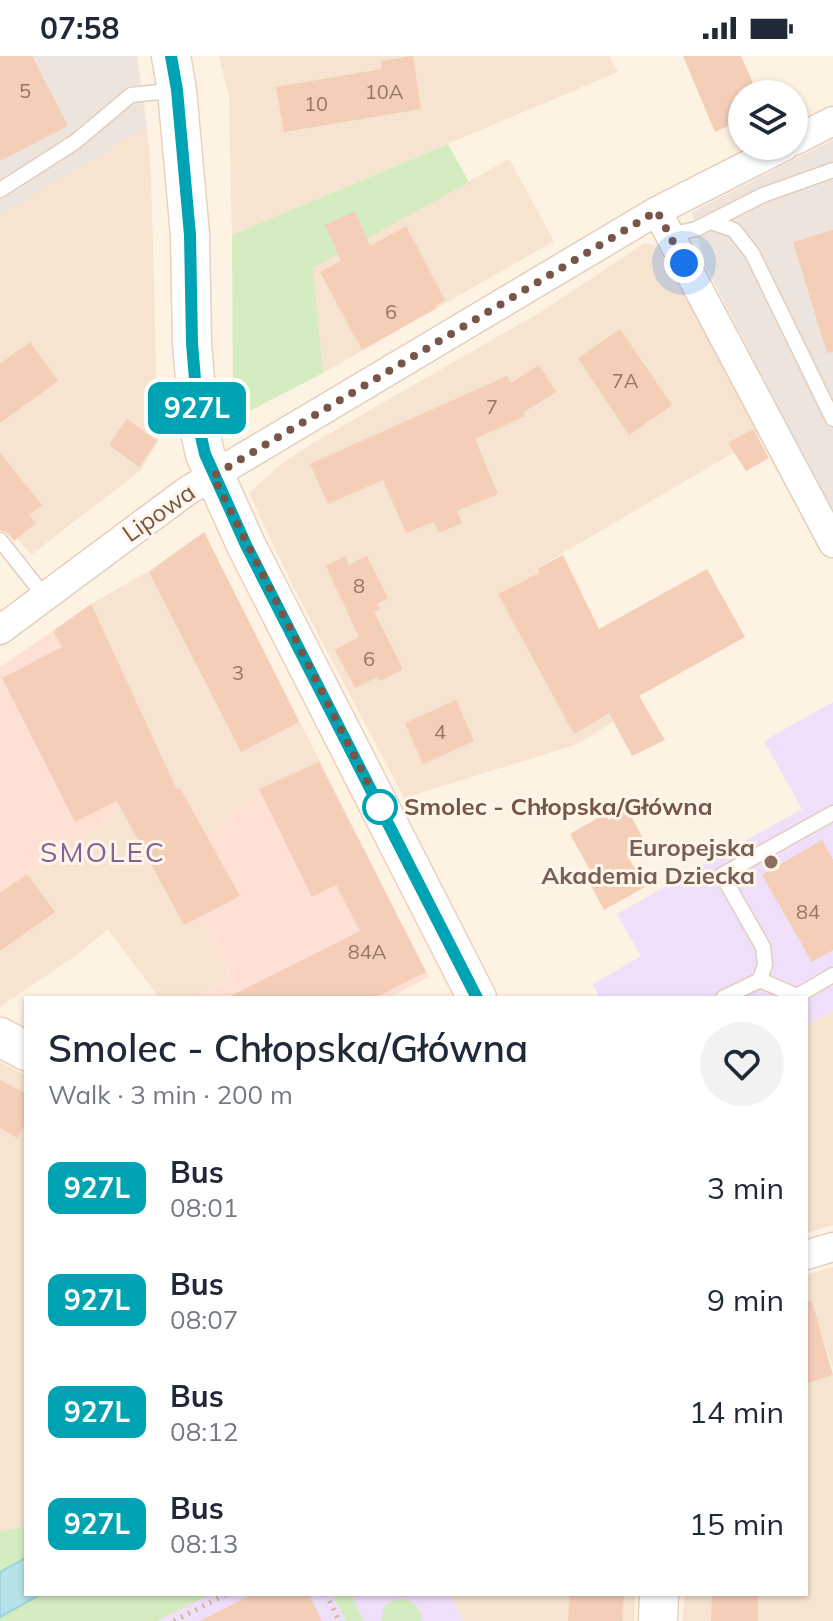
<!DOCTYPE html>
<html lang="en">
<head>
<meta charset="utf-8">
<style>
	body { margin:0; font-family:Mulish,sans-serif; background:#f2f2f3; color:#1f2937; height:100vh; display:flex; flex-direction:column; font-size:30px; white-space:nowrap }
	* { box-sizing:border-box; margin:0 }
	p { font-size:26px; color:#747a83 }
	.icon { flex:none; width:44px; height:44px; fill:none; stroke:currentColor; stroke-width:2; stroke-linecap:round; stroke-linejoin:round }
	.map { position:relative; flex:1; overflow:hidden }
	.details { position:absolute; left:24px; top:940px; width:784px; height:600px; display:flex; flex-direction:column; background:#fff; border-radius:0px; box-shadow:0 2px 6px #0004 }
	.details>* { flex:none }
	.badge { padding:0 16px; border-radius:12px; font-size:28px; line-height:52px }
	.fabs { position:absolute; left:728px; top:24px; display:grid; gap:16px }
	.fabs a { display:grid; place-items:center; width:80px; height:80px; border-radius:50%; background:#fff; box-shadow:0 2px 6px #0004; font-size:40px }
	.you { position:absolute; width:40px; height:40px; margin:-20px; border:6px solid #fff; border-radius:50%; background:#1a73e8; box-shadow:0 0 0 12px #1a73e833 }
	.map>.badge { position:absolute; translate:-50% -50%; box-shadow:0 0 0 4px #fff }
	.round { display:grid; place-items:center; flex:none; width:84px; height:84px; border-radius:42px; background:#f2f2f3 }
	.overview { display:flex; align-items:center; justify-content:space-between; height:136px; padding:0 24px }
	h1 { font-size:38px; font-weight:600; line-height:60px }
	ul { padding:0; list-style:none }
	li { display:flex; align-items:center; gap:24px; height:112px; padding:0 24px }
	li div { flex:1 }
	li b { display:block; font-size:30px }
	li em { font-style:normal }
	li .badge { min-width:88px; font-weight:700; text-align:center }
	.status { display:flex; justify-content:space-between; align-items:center; height:56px; padding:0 40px; background:#fff; direction:ltr }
	.status svg { height:22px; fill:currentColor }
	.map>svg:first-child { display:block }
</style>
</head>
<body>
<div class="status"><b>07:58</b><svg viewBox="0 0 49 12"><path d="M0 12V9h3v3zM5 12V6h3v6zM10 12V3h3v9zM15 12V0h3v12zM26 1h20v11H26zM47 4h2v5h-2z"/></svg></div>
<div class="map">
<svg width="833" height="1565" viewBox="0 0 833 1565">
	<rect width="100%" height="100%" fill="#fef2e2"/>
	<path fill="#f6e3d0" d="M219,0H609L618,16L232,179L229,41Z
		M147,71L151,116L158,385L141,414L31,499L0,462V159Z
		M509,103L554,185L323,317L313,212Z
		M645,187L664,191L760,381L536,513L571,589L614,665L578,688L404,742L292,528L249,437L280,409L313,387L544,254Z
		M204,476L396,856L360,875L312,841L209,780L175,805L231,923L193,942H159L108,873L78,898L0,951V837L139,741L53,575L91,548L149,515Z
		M833,955V1169L806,1177V969Z
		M0,1006L26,1020V1470L0,1476Z
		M833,1211V1312L822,1278L806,1283V1219Z
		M833,1319V1565H683L685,1538H806V1328Z
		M451,1538H635L634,1565H463Z"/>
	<path fill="#ffe0d5" d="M53,575L139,741L0,837V611Z
		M261,735L312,841L336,829L360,875L396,856L429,921L388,942H193L231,922L174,804L209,780Z"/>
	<path fill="#ede4dd" d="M0,0H137L147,71L0,159Z
		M833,84V457L705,209L692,156Z"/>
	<path fill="#efdffa" d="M833,646V955L806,969V942H599L593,928L641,900L617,858L802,753L764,685Z
		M116,1538H451L463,1565H63Z"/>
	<path fill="#d4ecc0" d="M448,88L469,126L313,212L323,317L244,358L233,355L232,179Z
		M26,1470V1502L0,1516V1476Z
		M41,1538H211L157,1565H0V1561Z
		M332,1538H360L352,1542L364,1565H346Z
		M397,1543C412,1542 421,1550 422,1565H381L385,1549Z"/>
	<path fill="#b5e3e9" stroke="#9bd4db" stroke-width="2" d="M26,1502V1538H41L0,1561V1516Z"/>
	<path fill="#f5ceb8" d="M0,0H32L68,70L0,105Z
		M413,0L421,53L284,76L276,31L382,13L381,5Z
		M683,0H741L758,38H742V64L715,76Z
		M355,155L370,190L406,170L445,244L435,250L437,252L362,294L320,216L341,205L325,169Z
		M833,174V296L827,297L793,186Z
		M620,273L672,349L629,379L578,302Z
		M30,286L58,325L0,367V308Z
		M539,309L556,336L524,356L525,360L475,383L498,438L457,455L462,467L439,477L434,466L406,477L383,424L328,448L310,408L507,320L511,327Z
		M127,363L157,385L139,411L109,389Z
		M753,373L769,402L746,415L728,387Z
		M0,397L42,449L29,459L36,467L14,485L7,477L0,474Z
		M204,476L299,666L241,696L149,516Z
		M563,499L599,573L707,513L745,581L639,640L665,684L632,700L609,657L574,678L498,538L539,517L537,513Z
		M345,500L349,509L367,500L388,542L377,548L380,553L374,556L403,613L380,625L377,621L355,632L335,594L359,581L326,510Z
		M91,548L177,734L180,732L240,840L184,869L117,745L75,766L2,622L62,591L53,575Z
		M456,644L474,685L423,708L405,667Z
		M319,706L426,916L375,942H226L360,875L336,829L312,841L259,733Z
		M627,753L645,786L626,797L645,831L604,854L584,817L590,814L570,778L605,758L609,764Z
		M822,784L833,804V894L812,906L762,819Z
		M27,818L55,856L0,895V837Z
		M0,1024L26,1038V1066L17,1082L0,1072Z
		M812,1245L833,1319L806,1328V1246Z
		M253,1538H309L322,1565H199Z
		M570,1538H624L622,1565H568Z
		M712,1538H758V1565H711Z"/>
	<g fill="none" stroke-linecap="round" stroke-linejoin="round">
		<g stroke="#e3cebd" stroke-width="17">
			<path id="lane" d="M0,134L75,86L131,39L177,34
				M711,166L734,174L752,197L833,363
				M669,179L696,173L763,139L833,114
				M0,484L45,541
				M760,924L797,940L833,919
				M723,942L760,924L765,908L763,891L722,819L833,757"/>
		</g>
		<g stroke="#e3cebd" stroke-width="31">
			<path id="street" d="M794,85L833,65
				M657,155L833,487
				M0,574L187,435L657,155L785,90
				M806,1199L833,1191"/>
		</g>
		<g stroke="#ead0bd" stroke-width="41">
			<path id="secondary" d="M171,0L177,34L190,179L192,287L199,372L205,398L246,489L477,942
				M0,981L26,995
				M658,1565L659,1538"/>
		</g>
		<path stroke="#dab19b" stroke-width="5" stroke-dasharray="2 6" stroke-linecap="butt" d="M326,1538L339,1565
			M174,1565L227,1538"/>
		<use href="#lane" stroke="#fff" stroke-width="14"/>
		<use href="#street" stroke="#fff" stroke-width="28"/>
		<use href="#secondary" stroke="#fff" stroke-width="38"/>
	</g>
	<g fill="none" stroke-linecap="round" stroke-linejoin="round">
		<g stroke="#fff" stroke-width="18">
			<path id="line" d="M171,0L177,34L190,179L192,287L199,372L205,398L246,489L477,942"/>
		</g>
		<use href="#line" stroke="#00a3b4" stroke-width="12"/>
		<path stroke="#775647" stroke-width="8" stroke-dasharray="0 14.4" d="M380,751L213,420L657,155L684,207"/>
	</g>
	<circle fill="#fff" stroke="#00a3b4" stroke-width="4" cx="380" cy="751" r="16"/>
	<circle fill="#8d6e63" stroke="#fff6ea" stroke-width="3" cx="771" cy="806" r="8"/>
	<g text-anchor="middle" stroke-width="6" stroke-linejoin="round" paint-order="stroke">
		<g font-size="20" fill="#967463">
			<text x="25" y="42">5</text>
			<text x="384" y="43">10A</text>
			<text x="316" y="55">10</text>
			<text x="391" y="263">6</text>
			<text x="625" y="332">7A</text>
			<text x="492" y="358">7</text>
			<text x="359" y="537">8</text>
			<text x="369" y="610">6</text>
			<text x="238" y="624">3</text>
			<text x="440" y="683">4</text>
			<text x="808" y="863">84</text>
			<text x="367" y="903">84A</text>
		</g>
		<g font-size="24" fill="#775647" stroke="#fff6ea">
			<text transform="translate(159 457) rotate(-35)" y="8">Lipowa</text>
		</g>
		<g font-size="24" font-weight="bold" fill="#775647" stroke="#fff6ea" text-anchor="start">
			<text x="404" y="759">Smolec - Chłopska/Główna</text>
		</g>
		<g font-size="24" font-weight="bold" fill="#785e54" stroke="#fff6ea" text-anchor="end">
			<text x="755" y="800">Europejska<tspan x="755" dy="28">Akademia Dziecka</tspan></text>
		</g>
		<g font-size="28" letter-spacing="2" fill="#86629b" stroke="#fff6ea">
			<text x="103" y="806">SMOLEC</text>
		</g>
	</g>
</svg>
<div class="fabs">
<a><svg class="icon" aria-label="layers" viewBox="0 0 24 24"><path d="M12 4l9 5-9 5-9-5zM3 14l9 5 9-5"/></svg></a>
</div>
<div class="you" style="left:684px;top:207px"></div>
<b class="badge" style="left:197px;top:352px;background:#00a3b4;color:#fff">927L</b>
<section class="details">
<div class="overview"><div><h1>Smolec - Chłopska/Główna</h1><p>Walk · 3 min · 200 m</p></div><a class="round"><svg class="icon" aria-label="heart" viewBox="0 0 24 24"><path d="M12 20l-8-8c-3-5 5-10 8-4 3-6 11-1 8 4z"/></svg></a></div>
<ul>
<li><span class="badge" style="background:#00a3b4;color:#fff">927L</span><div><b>Bus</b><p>08:01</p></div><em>3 min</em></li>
<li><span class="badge" style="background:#00a3b4;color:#fff">927L</span><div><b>Bus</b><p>08:07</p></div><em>9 min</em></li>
<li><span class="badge" style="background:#00a3b4;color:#fff">927L</span><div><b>Bus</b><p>08:12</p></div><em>14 min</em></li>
<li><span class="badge" style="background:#00a3b4;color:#fff">927L</span><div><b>Bus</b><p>08:13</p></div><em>15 min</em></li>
</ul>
</section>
</div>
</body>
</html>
